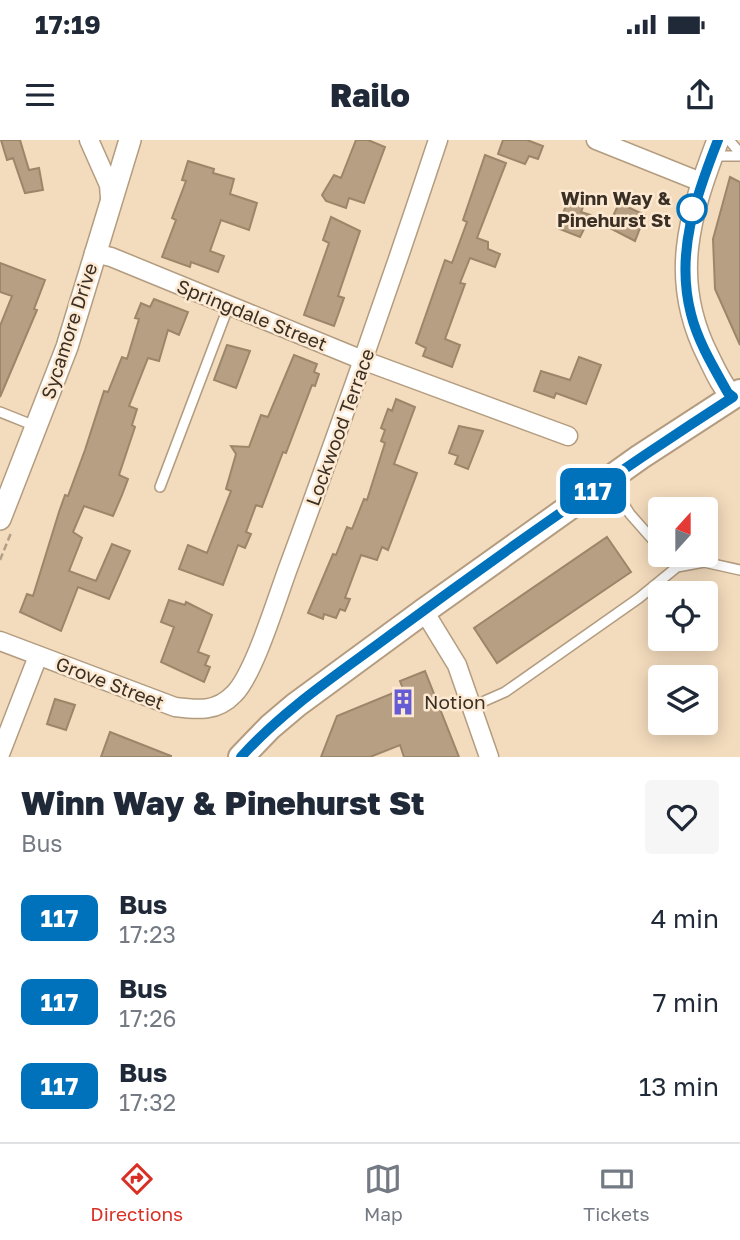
<!DOCTYPE html>
<html lang="en">
<head>
<meta charset="utf-8">
<style>
	body { margin:0; font-family:"Golos Text",sans-serif; background:#f6f6f7; color:#1f2937; height:100vh; display:flex; flex-direction:column; font-size:26px; white-space:nowrap }
	* { box-sizing:border-box; margin:0 }
	p { font-size:23px; color:#747a83 }
	.icon { flex:none; width:38px; height:38px; fill:none; stroke:currentColor; stroke-width:2; stroke-linecap:round; stroke-linejoin:round }
	.map { position:relative; height:617px; overflow:hidden }
	.details { display:flex; flex-direction:column; background:#fff; flex:1 }
	.details>* { flex:none }
	.badge { padding:0 14px; border-radius:10px; font-size:24px; line-height:46px }
	.needle { width:46px; rotate:21deg }
	.controls { position:absolute; left:648px; top:357px; display:grid; gap:14px }
	.controls a { display:grid; place-items:center; width:70px; height:70px; border-radius:7px; background:#fff; box-shadow:0 4px 18px #0003; font-size:35px }
	.map>.badge { position:absolute; translate:-50% -50%; box-shadow:0 0 0 4px #fff }
	.round { display:grid; place-items:center; flex:none; width:74px; height:74px; border-radius:7px; background:#f6f6f7 }
	.overview { display:flex; align-items:center; justify-content:space-between; height:119px; padding:0 21px }
	h1 { font-size:33px; font-weight:800; line-height:52px }
	ul { padding:0; list-style:none }
	li { display:flex; align-items:center; gap:21px; height:84px; padding:0 21px }
	li div { flex:1 }
	li b { display:block; font-size:26px }
	li em { font-style:normal }
	li .badge { min-width:77px; font-weight:700; text-align:center }
	.status { display:flex; justify-content:space-between; align-items:center; height:49px; padding:0 35px; background:#fff; direction:ltr }
	.status svg { height:19px; fill:currentColor }
	header { display:flex; justify-content:space-between; align-items:center; height:91px; padding:0 21px; background:#fff; font-size:32px; font-weight:800 }
	.menu { display:flex; justify-content:space-around; align-items:center; height:98px; border-top:2px solid #e0e1e3; background:#fff; font-size:19px; color:#747a83 }
	.menu a { display:grid; justify-items:center; gap:4px }
	.menu .active { color:#d93025 }
	.map>svg:first-child { display:block }
</style>
</head>
<body>
<div class="status"><b>17:19</b><svg viewBox="0 0 49 12"><path d="M0 12V9h3v3zM5 12V6h3v6zM10 12V3h3v9zM15 12V0h3v12zM26 1h20v11H26zM47 4h2v5h-2z"/></svg></div>
<header><svg class="icon" aria-label="menu" viewBox="0 0 24 24"><path d="M4 6h16M4 12h16M4 18h16"/></svg>Railo<svg class="icon" aria-label="share" viewBox="0 0 24 24"><path d="M12 15V3M7 8l5-5 5 5M5 13v7h14v-7"/></svg></header>
<div class="map">
<svg width="740" height="617" viewBox="0 0 740 617">
	<rect width="100%" height="100%" fill="#f3dbbd"/>
	<path fill="#b69f82" stroke="#9c866a" stroke-width="2" d="M1,0H20L29,30L39,28L43,50L25,53L13,18L7,20Z
		M356,0H368L385,7L364,63L349,58L346,68L326,61L322,55L334,35L341,38Z
		M503,0H527L543,6L538,19L529,16L525,24L498,14Z
		M485,15L506,23L477,98L488,102V109L500,114L495,127L470,118L460,143L465,144L445,199L460,205L452,227L423,216L426,208L416,203L445,120L452,123L467,82L463,80Z
		M188,21L214,29L213,33L234,39L230,54L257,63L249,90L221,80L210,111L224,116L218,132L191,122L190,127L162,117L176,80L172,78L186,41L182,40Z
		M730,37L740,42V205L715,149L713,99Z
		M572,51L587,57L581,72L591,75L580,97L557,88Z
		M619,63L645,75L635,101L608,87Z
		M331,77L360,91L338,156L344,158L334,186L304,175L329,103L323,100Z
		M0,123L45,140L34,169L37,170L0,257V186L12,156L0,152Z
		M154,159L188,172L179,195L168,190L159,221L148,218L129,266L137,269L132,285L135,287L119,335L128,339L122,355L113,376L84,366L73,392L82,398L69,431L96,441L112,404L130,411L109,459L78,447L61,491L20,472L27,454L33,456L59,372L65,355L68,356L85,310L104,251L108,252L122,217L127,219L139,179L135,178L141,163L150,167Z
		M227,205L250,211L236,248L214,240Z
		M294,215L317,224L314,232L319,234L315,246L312,245L286,313L283,312L262,367L256,365L246,392L251,394L245,408L238,405L223,445L179,429L188,405L207,413L231,351L226,349L236,314L231,306L249,307L261,275L268,277Z
		M579,217L601,225L586,264L556,253L554,258L534,251L541,231L570,240Z
		M396,259L415,267L394,324L417,333L388,410L382,407L377,420L361,415L345,458L350,459L345,471L340,469L336,478L324,474L323,479L308,473L333,414L336,415L347,387L352,389L364,359L367,360L385,303L381,301L385,290L381,288L388,269L392,271Z
		M459,286L483,291L468,329L455,324L458,316L449,313Z
		M607,397L631,432L497,523L474,488Z
		M169,460L185,465L186,462L212,475L198,512L209,516L205,525L210,527L204,542L161,522L174,487L161,482Z
		M425,531L459,617H404L400,605L370,617H321L337,576L403,549L400,541Z
		M55,559L75,565L66,590L47,584Z
		M110,592L171,616V617H101Z"/>
	<g fill="none" stroke-linecap="round" stroke-linejoin="round">
		<g stroke="#b39c7f" stroke-width="12">
			<path id="service" d="M729,0L740,13
				M713,16H740
				M0,272L35,286
				M609,341L630,374L660,408
				M160,347L229,165
				M666,415L677,427L704,422L740,430
				M471,567L505,552L639,458L677,427"/>
		</g>
		<g stroke="#b39c7f" stroke-width="21">
			<path id="minor" d="M89,0L109,45L110,58
				M596,0L701,42
				M94,113L111,117L365,221L568,296
				M424,471L457,525L489,617
				M0,501L175,567C198,570 217,572 234,554C255,533 278,454 290,423C342,282 391,142 438,0
				M0,614L38,516"/>
		</g>
		<g stroke="#b39c7f" stroke-width="24">
			<path id="tertiary" d="M718,0C689,76 669,139 708,216C715,230 722,247 733,257
				M0,379L67,207L130,0"/>
		</g>
		<g stroke="#b39c7f" stroke-width="28">
			<path id="secondary" d="M241,617L270,587L296,565L424,471L640,317L740,252"/>
		</g>
		<path stroke="#b39f88" stroke-width="2.5" stroke-dasharray="7 3.5" stroke-linecap="butt" d="M0,420L11,393"/>
		<use href="#service" stroke="#fff" stroke-width="9"/>
		<use href="#minor" stroke="#fff" stroke-width="18"/>
		<use href="#tertiary" stroke="#fff" stroke-width="21"/>
		<use href="#secondary" stroke="#fff" stroke-width="24"/>
	</g>
	<g fill="none" stroke-linecap="round" stroke-linejoin="round">
		<g stroke="#fff" stroke-width="16">
			<path id="line" d="M241,617C285,568 341,532 393,493C504,411 617,332 733,257L728,253C714,228 698,202 691,174C675,113 696,56 718,0"/>
		</g>
		<use href="#line" stroke="#0072bc" stroke-width="10"/>
	</g>
	<defs>
		<g id="building-bare" transform="scale(2.1)"><path d="M-4-6H4V6H1V3H-1V6H-4ZM-2.5-4.3h1.7v1.8h-1.7ZM.8-4.3h1.7v1.8H.8ZM-2.5-1h1.7V.8h-1.7ZM.8-1h1.7V.8H.8Z" fill="#655bd5" stroke="#fde9d1" stroke-width="2.5" paint-order="stroke"/></g>
	</defs>
	<g fill-rule="evenodd">
		<use href="#building-bare" x="403" y="562"/>
	</g>
	<circle fill="#fff" stroke="#0072bc" stroke-width="3.5" cx="692" cy="69" r="14"/>
	<g text-anchor="middle" stroke-width="5" stroke-linejoin="round" paint-order="stroke">
		<g font-size="19" font-weight="bold" fill="#392f24" stroke="#fde9d1" text-anchor="end">
			<text x="671" y="65">Winn Way &amp;<tspan x="671" dy="22">Pinehurst St</tspan></text>
		</g>
		<g font-size="19" fill="#392f24" stroke="#fde9d1">
			<text transform="translate(252 175) rotate(22)" y="7">Springdale Street</text>
			<text transform="translate(69 191) rotate(-72)" y="7">Sycamore Drive</text>
			<text transform="translate(340 287) rotate(-70)" y="7">Lockwood Terrace</text>
			<text transform="translate(110 543) rotate(21)" y="7">Grove Street</text>
		</g>
		<g font-size="19" fill="#392f24" stroke="#fde9d1" text-anchor="start">
			<text x="424" y="569">Notion</text>
		</g>
	</g>
</svg>
<div class="controls">
<a><svg class="needle" viewBox="-14 -14 28 28"><path d="M0-13l5 13h-10z" fill="#e53935"/><path d="M0 13l5-13h-10z" fill="#747a83"/></svg></a>
<a><svg class="icon" aria-label="locate" viewBox="0 0 24 24"><circle cx="12" cy="12" r="6"/><path d="M12 2v4M12 18v4M2 12h4M18 12h4"/></svg></a>
<a><svg class="icon" aria-label="layers" viewBox="0 0 24 24"><path d="M12 4l9 5-9 5-9-5zM3 14l9 5 9-5"/></svg></a>
</div>
<b class="badge" style="left:593px;top:351px;background:#0072bc;color:#fff">117</b>
</div>
<section class="details">
<div class="overview"><div><h1>Winn Way &amp; Pinehurst St</h1><p>Bus</p></div><a class="round"><svg class="icon" aria-label="heart" viewBox="0 0 24 24"><path d="M12 20l-8-8c-3-5 5-10 8-4 3-6 11-1 8 4z"/></svg></a></div>
<ul>
<li><span class="badge" style="background:#0072bc;color:#fff">117</span><div><b>Bus</b><p>17:23</p></div><em>4 min</em></li>
<li><span class="badge" style="background:#0072bc;color:#fff">117</span><div><b>Bus</b><p>17:26</p></div><em>7 min</em></li>
<li><span class="badge" style="background:#0072bc;color:#fff">117</span><div><b>Bus</b><p>17:32</p></div><em>13 min</em></li>
</ul>
</section>
<nav class="menu">
<a class="active"><svg class="icon" aria-label="directions" viewBox="0 0 24 24"><path d="M12 3l9 9-9 9-9-9zM9 14v-3h6M13 9l2 2-2 2"/></svg>Directions</a>
<a><svg class="icon" aria-label="map" viewBox="0 0 24 24"><path d="M3 6l6-2 6 2 6-2v14l-6 2-6-2-6 2zM9 4v14M15 6v14"/></svg>Map</a>
<a><svg class="icon" aria-label="tickets" viewBox="0 0 24 24"><path d="M3 7h18v10H3zM15 7v10"/></svg>Tickets</a>
</nav>
</body>
</html>
